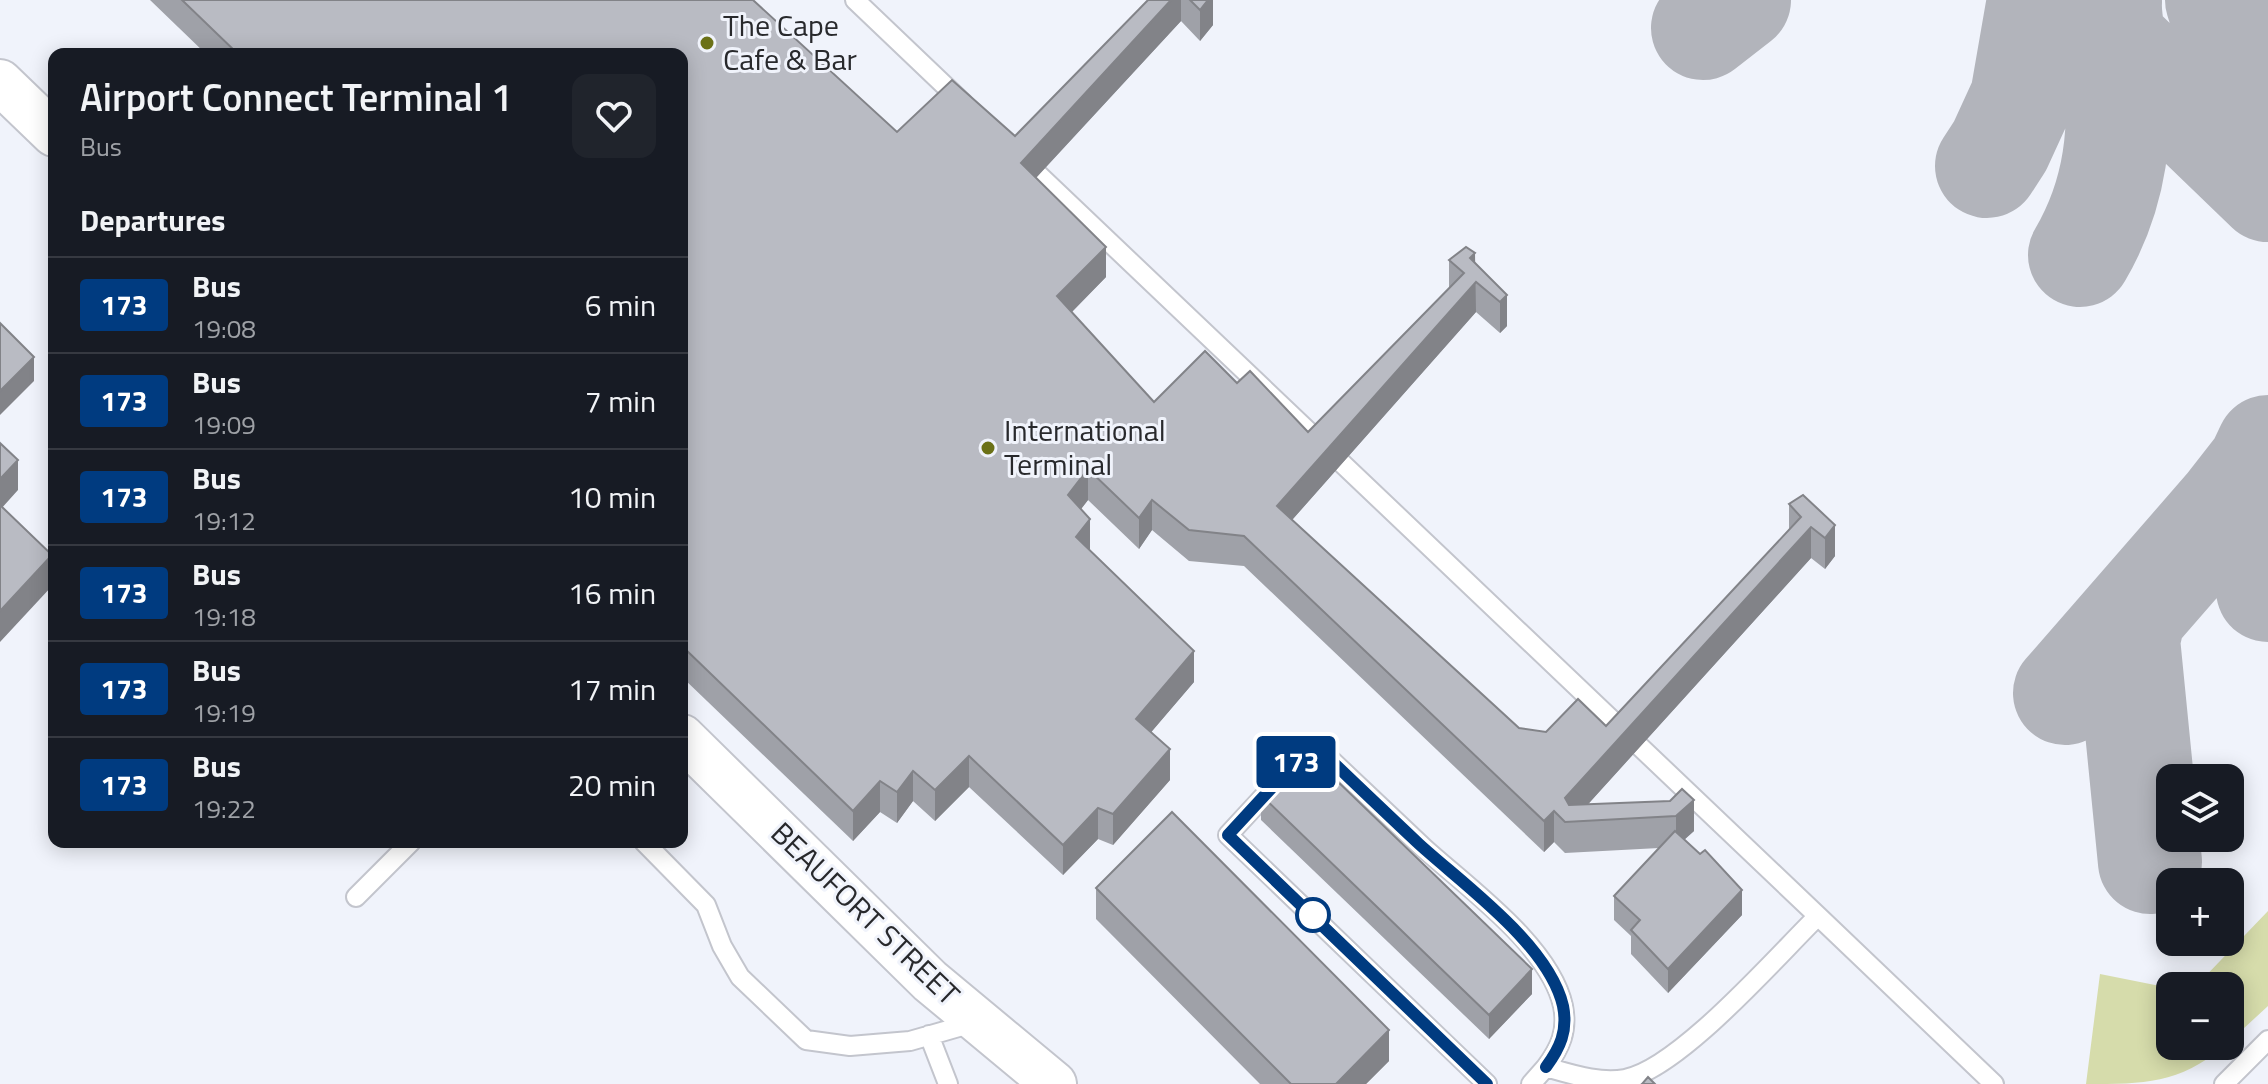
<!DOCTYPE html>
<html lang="en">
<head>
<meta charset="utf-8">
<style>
	body { margin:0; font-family:"Titillium Web",sans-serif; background:#20242c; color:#f1f3f6; height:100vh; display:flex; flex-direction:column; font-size:30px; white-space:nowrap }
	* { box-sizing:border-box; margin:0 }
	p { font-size:26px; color:#9ea1a6 }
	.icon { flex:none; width:44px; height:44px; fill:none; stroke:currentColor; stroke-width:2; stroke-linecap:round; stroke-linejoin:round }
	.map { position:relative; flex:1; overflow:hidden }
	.side { position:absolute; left:48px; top:48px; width:640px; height:800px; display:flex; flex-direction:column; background:#171b24; border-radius:16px; box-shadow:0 4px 20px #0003 }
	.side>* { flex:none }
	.badge { padding:0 16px; border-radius:6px; font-size:28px; line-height:52px }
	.tools { position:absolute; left:2156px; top:764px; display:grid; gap:16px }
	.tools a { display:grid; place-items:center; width:88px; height:88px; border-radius:16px; background:#171b24; box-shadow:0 4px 20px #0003; font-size:40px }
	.map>.badge { position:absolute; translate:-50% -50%; box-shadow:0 0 0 4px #fff }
	h2 { padding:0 32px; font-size:30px; line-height:72px }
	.round { display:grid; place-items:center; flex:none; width:84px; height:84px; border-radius:16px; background:#20242c }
	.head { display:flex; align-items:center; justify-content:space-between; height:136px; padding:0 32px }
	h1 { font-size:38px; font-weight:600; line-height:60px }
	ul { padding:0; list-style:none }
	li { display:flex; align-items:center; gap:24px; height:96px; padding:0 32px; border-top:2px solid #363941 }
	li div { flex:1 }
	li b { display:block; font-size:30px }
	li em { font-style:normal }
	li .badge { min-width:88px; font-weight:700; text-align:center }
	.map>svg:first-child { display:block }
</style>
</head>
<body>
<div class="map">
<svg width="2268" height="1084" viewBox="0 0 2268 1084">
	<rect width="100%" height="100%" fill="#f0f3fb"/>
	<path fill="#d6dcab" d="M2268,911V1006L2230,1041V986H2196Z
		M2100,974L2170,988V1046H2225C2178,1084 2145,1084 2086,1084Z"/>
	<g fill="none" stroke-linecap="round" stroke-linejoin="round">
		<path stroke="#b2b4bb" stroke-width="104" d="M2071,0L2268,190
			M2217,0L2268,163
			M1703,28L1739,0
			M1987,166L2000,146L2022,98L2039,0
			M2080,255C2117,192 2122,129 2116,58C2115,39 2109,21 2110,2
			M2259,466L2253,495L2268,590
			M2134,614L2128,640L2150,862
			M2065,693L2227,507L2259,466L2268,447"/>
		<g stroke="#c3c5cd" stroke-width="22">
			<path id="service" d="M855,0L963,103
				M1022,159L1818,916
				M644,842L706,905L722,946L740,977L806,1040L850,1046L910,1041L976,1022
				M356,897L411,842
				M929,1035L948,1084
				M1487,1084L1228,835L1313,743C1350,778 1387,813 1424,848C1468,888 1550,946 1563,1006C1568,1031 1560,1048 1546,1067
				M1531,1084L1546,1067C1571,1074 1600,1084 1625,1079C1679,1069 1776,957 1818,916L1994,1084
				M2224,1084L2268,1040"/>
		</g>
		<g stroke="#c3c5cd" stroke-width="48">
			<path id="tertiary" d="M0,82L54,134
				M682,737L930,981L1054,1084"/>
		</g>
		<use href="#service" stroke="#fff" stroke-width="18"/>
		<use href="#tertiary" stroke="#fff" stroke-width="44"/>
	</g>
	<path fill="#9fa1a8" d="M150,0H753L897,132L1015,136L1148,0H1213V25L1200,41L1181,21L1036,178L1106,277L1072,312L1154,402L1237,383L1308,432L1449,288V260L1475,263L1507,295V326L1500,333L1476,312L1292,520L1519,728L1546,732L1606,726L1789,530V504L1803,495L1835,556L1825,569L1811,558L1588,804L1670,801L1694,831L1684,840L1742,915L1668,993L1631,954V936L1614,920V896L1659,848L1565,853L1554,842L1544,852L1244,566L1189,561L1152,530L1139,549L1088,500L1081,509L1090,550L1194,682L1151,732L1170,780L1113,845L1098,839L1063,875L969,787L935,821L913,801L897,823L880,812L853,841L682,677V54H206Z
		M1261,795L1532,994L1489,1039L1261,820Z
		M1096,888L1389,1061L1366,1084H1260L1096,919Z"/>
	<path fill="#828388" d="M1171,0H1181V21L1021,194V163Z
		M1208,0H1213V25L1200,41V10Z
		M1106,247V277L1057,327V296Z
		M1475,253L1476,312L1277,537V506L1470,288V258Z
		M1507,295V326L1500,333V302Z
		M34,357V381L0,415V391Z
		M18,460V490L0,510V479Z
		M1088,469V500L1068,526V495Z
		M1152,500V530L1139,549V518Z
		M1090,519V549L1076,568V537Z
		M1835,525V556L1825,569V538Z
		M1811,527V558L1572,822L1565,798Z
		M52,555V586L0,642V611Z
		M1194,651V682L1136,750V719Z
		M1170,749V780L1113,845V814Z
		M969,756V787L935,821V790Z
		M913,771V801L897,823V792Z
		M880,781V812L853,841V811Z
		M1694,800V831L1676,847V816Z
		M1098,808V839L1063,875V845Z
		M1554,811V842L1544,852V821Z
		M1742,890V915L1668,993V969Z
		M1532,969V994L1489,1039V1015Z
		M1389,1030V1061L1366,1084H1336Z"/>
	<path fill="#b9bbc3" stroke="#828388" stroke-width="2" d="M182,0H753L897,132L952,80L1015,136L1148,0H1171L1021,163L1106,247L1057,296L1154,402L1205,351L1237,383L1250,371L1308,432L1464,273L1449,260L1466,247L1475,253L1470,258L1507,295L1500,302L1476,282L1277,506L1519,728L1546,732L1578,699L1606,726L1801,517L1789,504L1803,495L1835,525L1825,538L1811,527L1565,798L1569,805L1670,801L1682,789L1694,800L1676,816L1565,822L1554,811L1544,821L1244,536L1189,530L1152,500L1139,518L1088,469L1068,495L1090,519L1076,537L1194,651L1136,719L1170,749L1113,814L1098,808L1063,845L969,756L935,790L913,771L897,792L880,781L853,811L682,646V54H238Z
		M1190,0H1208L1200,10Z
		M0,323L34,357L0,391Z
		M0,443L18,460L0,479Z
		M0,505L52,555L0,611Z
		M1305,750L1532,969L1489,1015L1261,795Z
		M1172,812L1389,1030L1336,1084H1291L1096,888Z
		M1675,831L1700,854L1705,850L1742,890L1668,969L1631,930L1640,920L1614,896Z
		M1648,1077L1655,1084H1642Z"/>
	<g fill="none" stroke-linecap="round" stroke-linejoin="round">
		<g stroke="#fff" stroke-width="18">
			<path id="line" d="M1487,1084L1228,835L1313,743C1348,777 1384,811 1419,844C1464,885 1549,945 1563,1006C1568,1031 1560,1048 1546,1067"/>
		</g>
		<use href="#line" stroke="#003b80" stroke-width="12"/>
	</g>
	<g fill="#6b7117" stroke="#f0f3fb" stroke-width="3">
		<circle cx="707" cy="43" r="8"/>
		<circle cx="988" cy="448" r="8"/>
	</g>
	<circle fill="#fff" stroke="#003b80" stroke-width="4" cx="1313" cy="915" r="16"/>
	<g text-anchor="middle" stroke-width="6" stroke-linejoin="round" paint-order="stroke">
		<g font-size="30" fill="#28292c" stroke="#f0f3fb" text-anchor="start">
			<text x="723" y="36">The Cape<tspan x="723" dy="34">Cafe &amp; Bar</tspan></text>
			<text x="1004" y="441">International<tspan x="1004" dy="34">Terminal</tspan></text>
		</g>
		<g font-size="30" fill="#28292c" stroke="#f0f3fb">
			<text transform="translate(865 914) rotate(44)" y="10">BEAUFORT STREET</text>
		</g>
	</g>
</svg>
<div class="tools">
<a><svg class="icon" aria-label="layers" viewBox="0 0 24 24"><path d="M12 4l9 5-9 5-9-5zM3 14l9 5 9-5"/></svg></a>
<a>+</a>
<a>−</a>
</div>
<b class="badge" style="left:1296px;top:762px;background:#003b80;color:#fff">173</b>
<section class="side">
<div class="head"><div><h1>Airport Connect Terminal 1</h1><p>Bus</p></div><a class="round"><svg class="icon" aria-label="heart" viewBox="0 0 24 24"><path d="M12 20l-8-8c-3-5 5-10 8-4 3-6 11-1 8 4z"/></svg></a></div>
<h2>Departures</h2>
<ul>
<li><span class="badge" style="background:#003b80;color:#fff">173</span><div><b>Bus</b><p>19:08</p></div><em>6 min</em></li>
<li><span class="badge" style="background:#003b80;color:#fff">173</span><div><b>Bus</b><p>19:09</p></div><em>7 min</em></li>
<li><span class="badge" style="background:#003b80;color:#fff">173</span><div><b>Bus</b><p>19:12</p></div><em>10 min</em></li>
<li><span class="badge" style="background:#003b80;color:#fff">173</span><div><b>Bus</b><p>19:18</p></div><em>16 min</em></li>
<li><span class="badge" style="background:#003b80;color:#fff">173</span><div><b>Bus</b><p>19:19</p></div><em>17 min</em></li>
<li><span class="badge" style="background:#003b80;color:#fff">173</span><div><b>Bus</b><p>19:22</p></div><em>20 min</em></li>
</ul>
</section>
</div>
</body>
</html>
